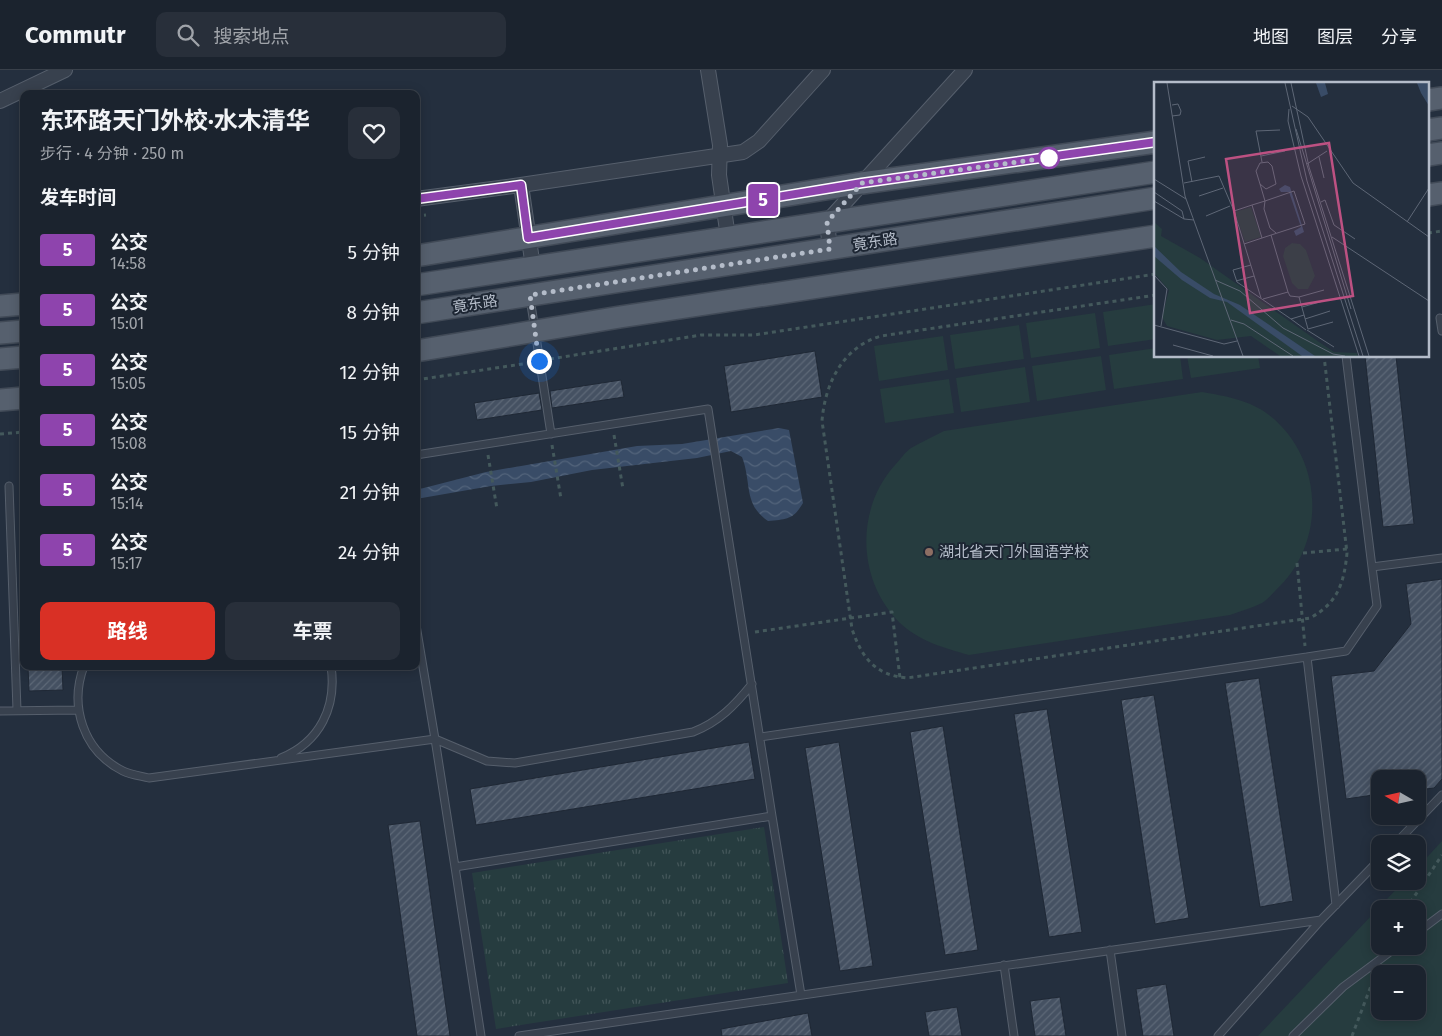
<!DOCTYPE html>
<html lang="zh">
<head>
<meta charset="utf-8">
<style>
	body { margin:0; font-family:"Fira Sans","Noto Sans SC",sans-serif; background:#282f3a; color:#f1f3f6; height:100vh; display:flex; flex-direction:column; font-size:19px; white-space:nowrap }
	* { box-sizing:border-box; margin:0 }
	p { font-size:16px; color:#a0a4aa }
	.icon { flex:none; width:28px; height:28px; fill:none; stroke:currentColor; stroke-width:2; stroke-linecap:round; stroke-linejoin:round }
	.map { position:relative; flex:1; overflow:hidden }
	.panel { position:absolute; left:20px; top:20px; width:400px; height:580px; display:flex; flex-direction:column; background:#1b232e; border-radius:10px; box-shadow:0 2px 12px #0003,0 0 0 1px #39404a }
	.panel>* { flex:none }
	.badge { padding:0 10px; border-radius:4px; font-size:18px; line-height:32px }
	.needle { width:32px; rotate:279deg }
	.controls { position:absolute; left:1371px; top:700px; display:grid; gap:10px }
	.controls a { display:grid; place-items:center; width:55px; height:55px; border-radius:10px; background:#1b232e; box-shadow:0 2px 12px #0003,0 0 0 1px #39404a; font-size:25px }
	.you { position:absolute; width:25px; height:25px; margin:-12px; border:4px solid #fff; border-radius:50%; background:#1a73e8; box-shadow:0 0 0 8px #1a73e833 }
	.map>.badge { position:absolute; translate:-50% -50%; box-shadow:0 0 0 2px #fff }
	h2 { padding:0 20px; font-size:19px; line-height:45px }
	.round { display:grid; place-items:center; flex:none; width:52px; height:52px; border-radius:10px; background:#282f3a }
	.overview { display:flex; align-items:center; justify-content:space-between; height:85px; padding:0 20px }
	h1 { font-size:24px; font-weight:700; line-height:38px }
	.button { display:flex; gap:10px; margin-top:auto; padding:10px 20px }
	.button a { flex:1; height:58px; border-radius:10px; background:#d93025; color:#fff; font-size:20px; font-weight:700; line-height:58px; text-align:center }
	.button a+a { background:#282f3a; color:#f1f3f6 }
	ul { padding:0; list-style:none }
	li { display:flex; align-items:center; gap:15px; height:60px; padding:0 20px }
	li div { flex:1 }
	li b { display:block; font-size:19px }
	li em { font-style:normal }
	li .badge { min-width:55px; font-weight:700; text-align:center }
	header { display:flex; align-items:center; gap:30px; box-sizing:border-box; height:70px; padding:0 25px; background:#1b232e; border-bottom:1px solid #39404a }
	header strong { font-size:24px }
	nav { display:flex; gap:28px; margin-inline-start:auto; font-size:18px }
	.search { width:350px; height:45px; background:#282f3a; display:flex; align-items:center; gap:12px; box-sizing:border-box; padding:0 18px; border-radius:10px; color:#a0a4aa; font-size:19px }
	.map>svg:first-child { display:block }
</style>
</head>
<body>
<header>
<strong>Commutr</strong>
<div class="search"><svg class="icon" aria-label="search" viewBox="0 0 24 24"><circle cx="10" cy="10" r="6"/><path d="M15 15l6 6"/></svg>搜索地点</div>
<nav><a>地图</a><a>图层</a><a>分享</a></nav>
</header>
<div class="map">
<svg width="1442" height="966" viewBox="0 0 1442 966">
	<defs>
		<pattern id="grass-tufts" width="24" height="20" patternUnits="userSpaceOnUse" patternTransform="scale(1.25)"><rect width="24" height="20" fill="#263c3f"/><path d="M3 7l-1-3M5 7V3M7 7l1-3M15 17l-1-3M17 17v-4M19 17l1-3" fill="none" stroke="#435659"/></pattern>
		<pattern id="water-waves" width="16" height="10" patternUnits="userSpaceOnUse" patternTransform="scale(1.25)"><rect width="16" height="10" fill="#394c67"/><path d="M0 5q4-4 8 0t8 0" fill="none" stroke="#53647b"/></pattern>
		<pattern id="building-hatch" width="6" height="6" patternUnits="userSpaceOnUse" patternTransform="scale(1.25)"><rect width="6" height="6" fill="#455162"/><path d="M-1 1l2-2M0 6l6-6M5 7l2-2" fill="none" stroke="#5d6877"/></pattern>
	</defs>
	<rect width="100%" height="100%" fill="#242f3e"/>
	<path fill="url(#grass-tufts)" d="M764,757L788,913L496,959L472,803Z"/>
	<path fill="#263c3f" fill-rule="evenodd" d="M1156,234V269L1108,276L1103,242Z
		M1095,243L1100,278L1031,288L1026,253Z
		M1019,255L1024,289L955,299L950,265Z
		M943,266L948,300L879,311L874,276Z
		M1156,278V286H1180L1183,309L1114,319L1109,285Z
		M1101,286L1106,320L1037,331L1032,296Z
		M1187,286H1258L1260,298L1191,308Z
		M1025,297L1030,332L961,342L956,308Z
		M949,309L954,343L885,353L880,319Z
		M1202,322C1225,326 1250,330 1269,345C1324,388 1327,473 1276,520C1272,524 1267,530 1262,533C1252,538 1240,541 1230,545L969,585C944,578 919,571 900,553C857,511 855,439 895,395C900,390 905,382 911,378C921,372 933,367 944,361Z
		M1442,771V966H1258L1404,811H1418V797ZM1380,839H1418V876H1380ZM1380,904H1418V941H1380Z"/>
	<path fill="url(#water-waves)" d="M779,358L789,360L803,433C793,450 787,449 768,451C743,434 752,413 742,387L731,381L697,388L592,400L531,412L491,416L416,429V420L486,402L637,376L682,374Z"/>
	<path fill="url(#building-hatch)" stroke="#1f2835" d="M815,281L822,327L731,342L724,296Z
		M1365,286H1396L1414,454L1383,457Z
		M621,310L624,327L552,338L550,321Z
		M539,323L542,340L477,350L474,333Z
		M1442,509V709L1434,718L1418,720V709H1380V724L1346,729L1331,606L1374,601L1411,554L1406,514Z
		M28,596H62L63,620L29,621Z
		M1259,608L1293,831L1260,837L1225,613Z
		M1154,625L1189,848L1155,854L1121,630Z
		M1047,639L1082,862L1049,867L1014,644Z
		M943,656L978,880L945,885L910,662Z
		M749,672L755,709L476,755L470,719Z
		M839,672L873,896L840,901L805,678Z
		M420,751L450,966H417L388,755Z
		M1166,914L1174,966H1143L1136,919Z
		M1060,927L1066,966H1035L1030,931Z
		M957,937L962,966H929L925,942Z
		M808,943L812,966H722L721,959Z"/>
	<g fill="none" stroke-linecap="round" stroke-linejoin="round">
		<g stroke="#565f6c" stroke-width="9">
			<path id="lane" d="M530,228L551,364
				M1440,248L1442,261
				M1346,286L1372,497
				M416,385L708,339L772,746
				M9,416L17,640
				M1307,587L1346,581L1377,536L1372,497L1442,488
				M84,596C69,636 83,681 123,701C131,705 141,706 149,708L435,669L416,555
				M0,641L77,640
				M760,667L1307,587L1336,835
				M435,669L487,691L515,693L693,662C719,652 735,635 752,614
				M435,669L455,797
				M281,688C320,672 337,637 331,596
				M1395,774L1442,725
				M1418,862L1442,844
				M1110,880L1122,966
				M1004,895L1014,966
				M481,966L455,797L772,746L801,925
				M519,966L1321,850
				M1218,966L1321,850L1380,789
				M1293,966L1343,917L1398,876"/>
		</g>
		<g stroke="#565f6c" stroke-width="16">
			<path id="street" d="M708,0L720,75L719,105L728,167
				M0,31L65,0
				M416,129L521,115
				M830,179L827,152L965,0
				M533,197L521,115L743,82L759,71L823,0"/>
		</g>
		<g stroke="#414a57" stroke-width="24">
			<path id="primary" d="M1428,30L1442,28
				M1428,60L1442,58
				M1428,85L1442,83
				M1428,125L1442,123
				M416,186L862,113L1156,72
				M416,215L1156,102
				M0,236L24,234
				M416,243L1156,128
				M0,263L24,261
				M416,281L620,247L1156,166
				M0,289L24,287
				M0,330L24,328"/>
		</g>
		<path stroke="#44595c" stroke-width="3" stroke-dasharray="4 4" stroke-linecap="butt" d="M416,146L426,145
			M1428,163L1442,161
			M1156,225L881,266C843,277 825,313 822,351L852,559C862,588 875,605 907,608L1310,548C1338,533 1344,513 1347,483L1324,286
			M550,289L701,265H754L1156,204
			M416,310L529,293
			M0,364L24,362
			M614,365L623,419
			M552,375L561,429
			M488,385L497,439
			M1303,483L1347,479
			M1297,493L1305,576
			M755,562L892,542L900,608
			M1406,839L1442,785
			M1352,966L1374,908"/>
		<use href="#lane" stroke="#38414e" stroke-width="7"/>
		<use href="#street" stroke="#38414e" stroke-width="14"/>
		<use href="#primary" stroke="#56606e" stroke-width="21"/>
	</g>
	<g fill="none" stroke-linecap="round" stroke-linejoin="round">
		<g stroke="#fff" stroke-width="11">
			<path id="line" d="M416,129L521,115L528,168L862,113L1156,72"/>
		</g>
		<use href="#line" stroke="#8e44ad" stroke-width="8"/>
		<path stroke="#b4bcc9" stroke-width="5" stroke-dasharray="0 9" d="M539,291L530,225L830,179L827,152L862,113L1054,87L1049,88"/>
	</g>
	<circle fill="#fff" stroke="#8e44ad" stroke-width="2.5" cx="1049" cy="88" r="10"/>
	<circle fill="#8d6e63" stroke="#1d2633" stroke-width="2" cx="929" cy="482" r="5"/>
	<g text-anchor="middle" stroke-width="4" stroke-linejoin="round" paint-order="stroke">
		<g font-size="15" fill="#b4bcc9" stroke="#1d2633">
			<text transform="translate(875 172) rotate(-9)" y="5">竟东路</text>
			<text transform="translate(475 234) rotate(-9)" y="5">竟东路</text>
		</g>
		<g font-size="15" fill="#b4bcc9" stroke="#1d2633" text-anchor="start">
			<text x="939" y="487">湖北省天门外国语学校</text>
		</g>
	</g>
	<g transform="translate(1154 12)">
		<rect width="275" height="275" fill="#242f3e"/>
		<path d="M97,125L107,155L91,160L81,130Z" fill="#263c3f"/>
		<path d="M0,140L8,147L7,154L46,176L165,260L180,270L203,271L204,274H126L97,254L63,258L13,244L8,235L15,208L0,191ZM138,161L146,162L152,168L161,194L154,207H144L138,201L129,174L131,166Z" fill="#263c3f"/>
		<path d="M162,1H171L174,12L167,15ZM263,1H275V24L267,11ZM131,103L136,105L150,150L142,154L140,149L147,145L135,110H127L125,107ZM0,164L27,190L60,212L86,223L161,274H148L73,220L56,216L28,198L0,174Z" fill="#394c67"/>
		<path fill="none" stroke="#5e6776" stroke-width="1" d="M13,1L31,114L89,274M131,1L153,99L209,274M137,1L155,85L215,274M18,23L24,22L27,29L26,33L18,34M138,24L154,35L199,101L275,155M135,27L134,39L147,94L205,274M142,47L197,227M107,74L131,69M165,75L170,96M108,80L102,49L126,48M153,82L173,69M0,97L32,117M38,100L34,79L51,75M30,101L65,94L80,129L107,216M106,102L112,107L122,102L118,84L114,80L106,81L102,89L106,102L111,119L140,109L151,142L108,156M0,110L28,129L30,137L40,138M45,114L69,106M0,119L30,137M167,120L171,118L180,143L201,157M98,123L111,119L110,127L116,146L122,151M80,129L98,123L108,156L90,162M52,134L76,124M253,140L275,106M178,155L275,219M97,183L79,188L83,200L137,237L150,233M0,193L13,207L7,244M61,198L86,209L129,246L179,272L191,274M82,199L100,194M134,210L136,214L145,215L154,247L179,240M145,215L170,208M109,217L134,210L117,153M148,225L173,218M137,237L152,248M151,237L176,229M77,238L90,242L139,274M0,243L70,262L83,259M153,248L180,265M19,263L59,274"/>
		<path fill="#bd5182" fill-opacity="0.15" stroke="#bd5182" stroke-width="2.5" d="M175,61L199,214L96,231L72,77Z"/>
		<rect width="275" height="275" fill="none" stroke="#b4bcc9" stroke-width="2.5"/>
	</g>
</svg>
<div class="controls">
<a><svg class="needle" viewBox="-14 -14 28 28"><path d="M0-13l5 13h-10z" fill="#e53935"/><path d="M0 13l5-13h-10z" fill="#a0a4aa"/></svg></a>
<a><svg class="icon" aria-label="layers" viewBox="0 0 24 24"><path d="M12 4l9 5-9 5-9-5zM3 14l9 5 9-5"/></svg></a>
<a>+</a>
<a>−</a>
</div>
<div class="you" style="left:539px;top:291px"></div>
<b class="badge" style="left:763px;top:130px;background:#8e44ad;color:#fff">5</b>
<section class="panel">
<div class="overview"><div><h1>东环路天门外校·水木清华</h1><p>步行 · 4 分钟 · 250 m</p></div><a class="round"><svg class="icon" aria-label="heart" viewBox="0 0 24 24"><path d="M12 20l-8-8c-3-5 5-10 8-4 3-6 11-1 8 4z"/></svg></a></div>
<h2>发车时间</h2>
<ul>
<li><span class="badge" style="background:#8e44ad;color:#fff">5</span><div><b>公交</b><p>14:58</p></div><em>5 分钟</em></li>
<li><span class="badge" style="background:#8e44ad;color:#fff">5</span><div><b>公交</b><p>15:01</p></div><em>8 分钟</em></li>
<li><span class="badge" style="background:#8e44ad;color:#fff">5</span><div><b>公交</b><p>15:05</p></div><em>12 分钟</em></li>
<li><span class="badge" style="background:#8e44ad;color:#fff">5</span><div><b>公交</b><p>15:08</p></div><em>15 分钟</em></li>
<li><span class="badge" style="background:#8e44ad;color:#fff">5</span><div><b>公交</b><p>15:14</p></div><em>21 分钟</em></li>
<li><span class="badge" style="background:#8e44ad;color:#fff">5</span><div><b>公交</b><p>15:17</p></div><em>24 分钟</em></li>
</ul>
<div class="button"><a>路线</a><a>车票</a></div>
</section>
</div>
</body>
</html>
